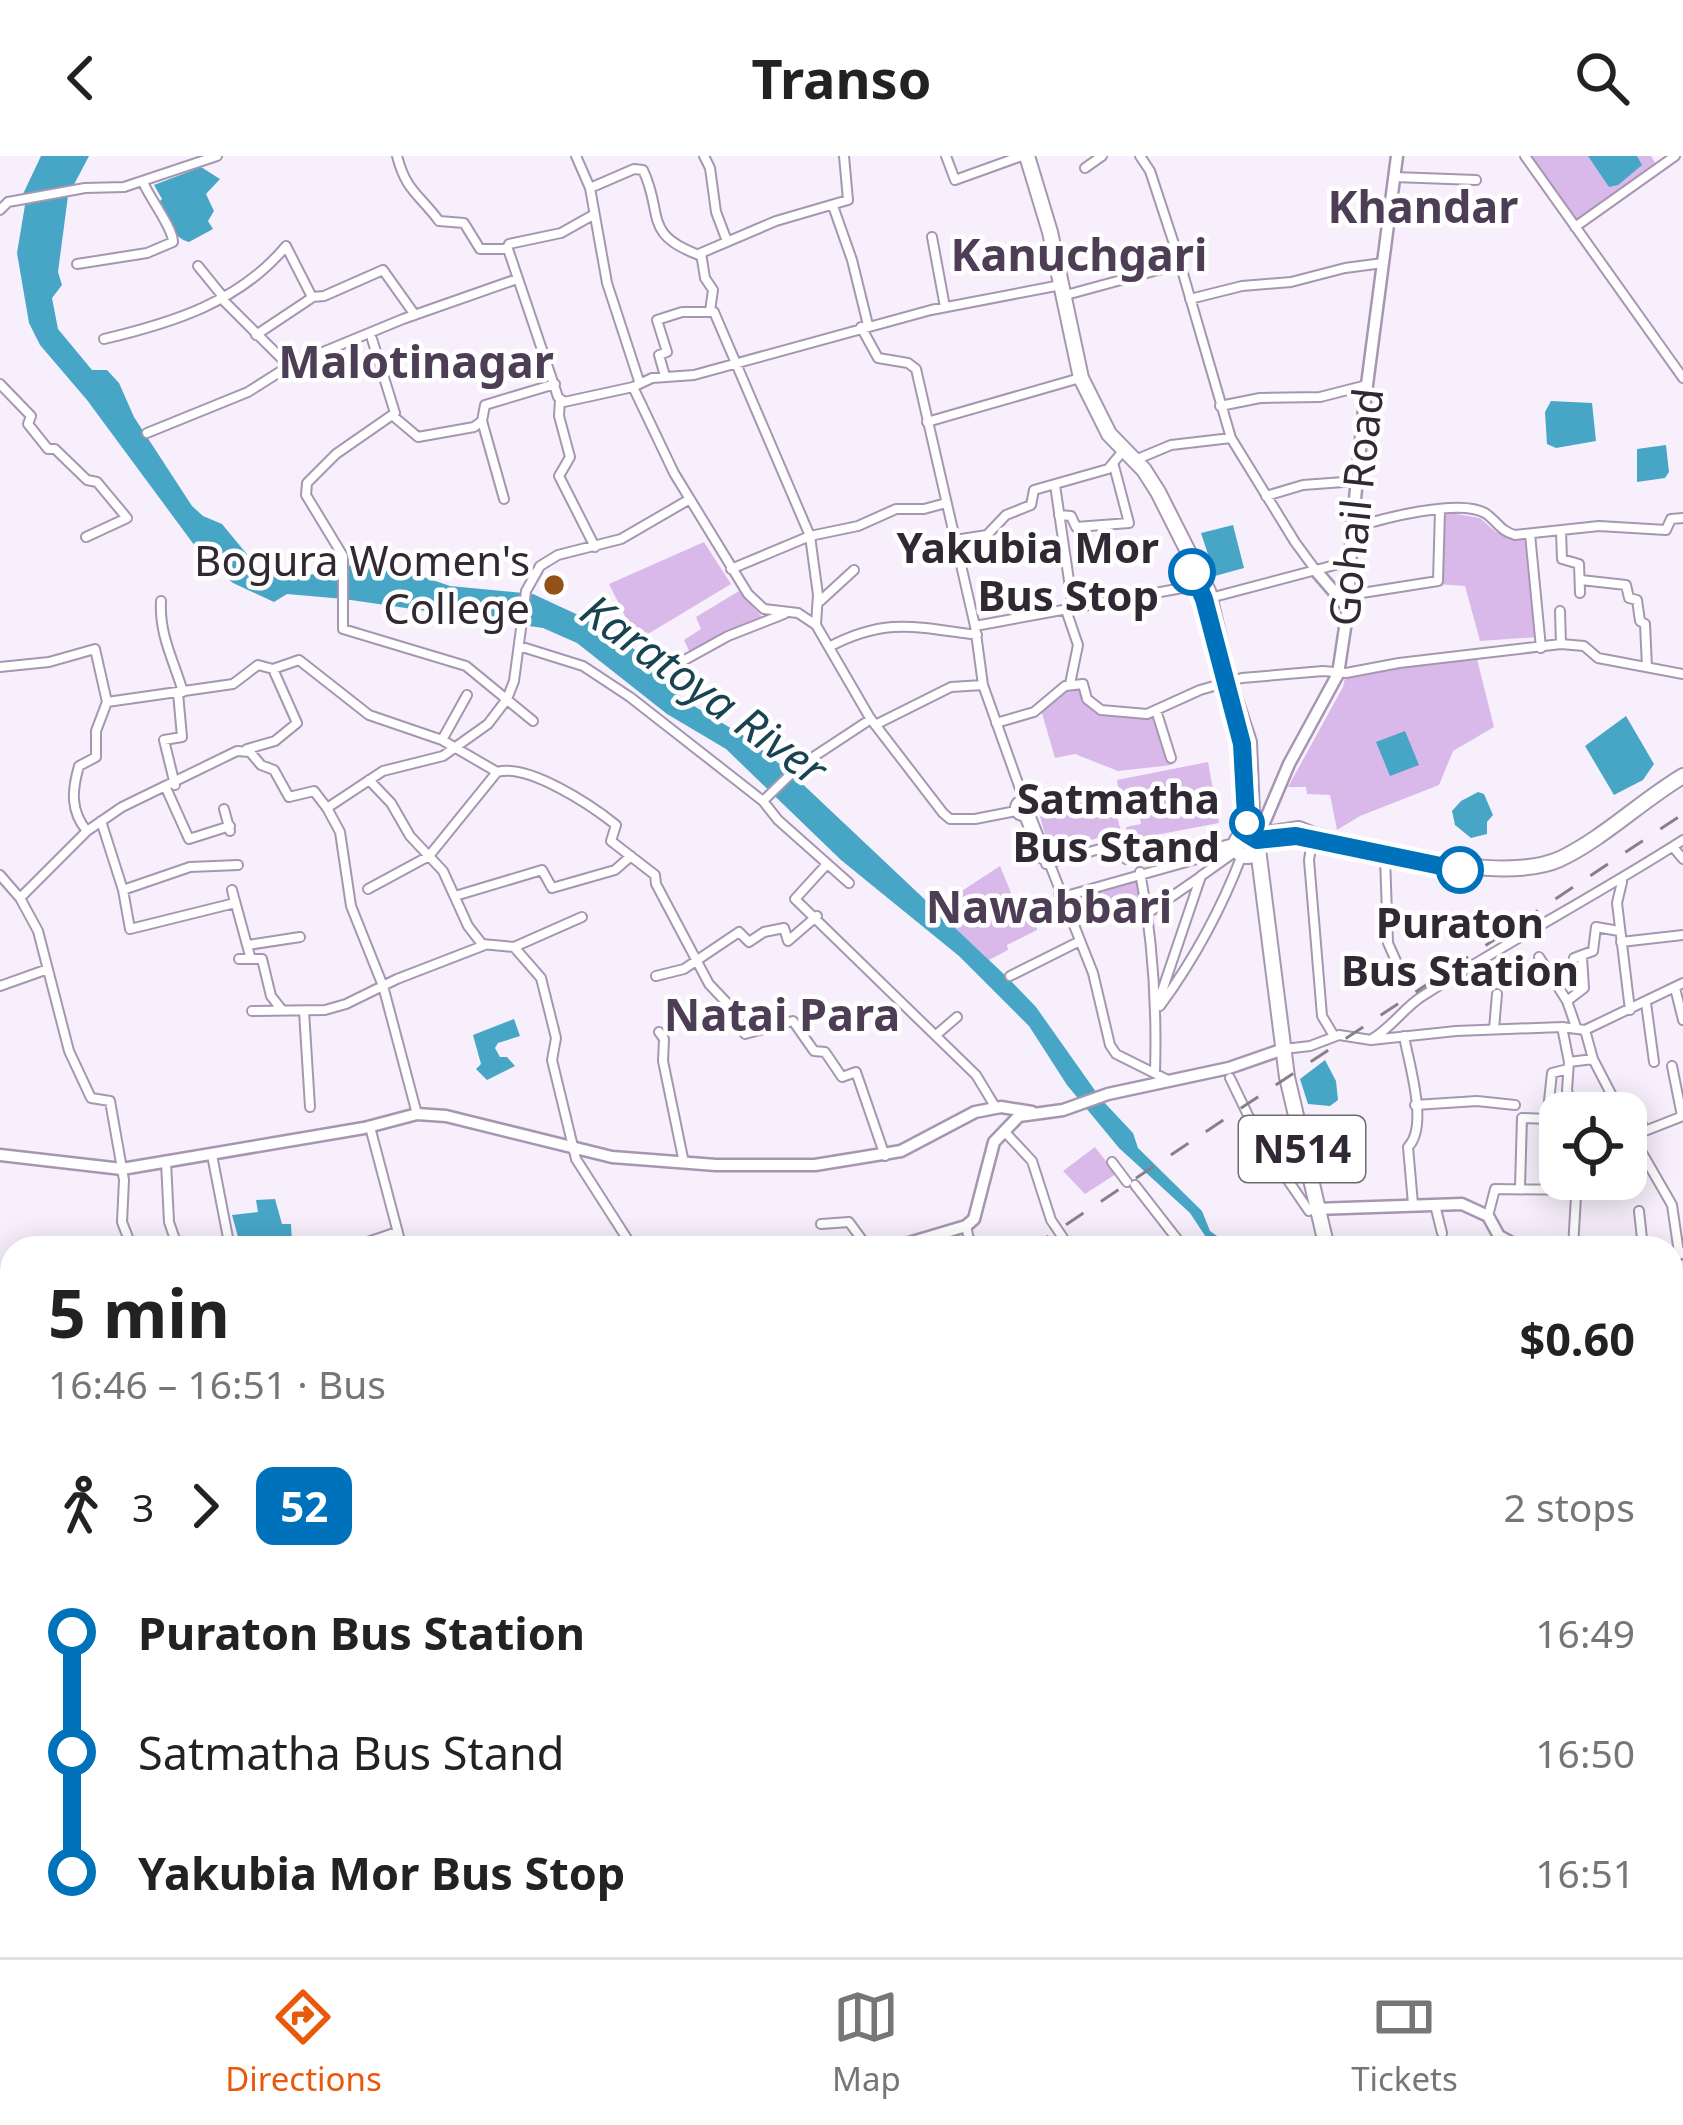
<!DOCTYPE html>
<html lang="en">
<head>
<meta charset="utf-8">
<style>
	body { margin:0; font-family:"Noto Sans",sans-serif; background:#f2f2f2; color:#222; height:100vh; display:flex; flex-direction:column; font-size:45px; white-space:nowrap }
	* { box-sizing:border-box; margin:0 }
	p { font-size:39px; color:#767676 }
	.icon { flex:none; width:66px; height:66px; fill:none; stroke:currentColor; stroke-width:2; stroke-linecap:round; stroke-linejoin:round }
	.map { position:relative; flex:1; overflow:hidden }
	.side { position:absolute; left:0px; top:1080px; width:1683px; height:723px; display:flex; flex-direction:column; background:#fff; border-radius:36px 36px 0 0; box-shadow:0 6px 30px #0003 }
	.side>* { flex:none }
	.badge { padding:0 24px; border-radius:18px; font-size:42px; line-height:78px }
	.controls { position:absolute; left:1539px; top:936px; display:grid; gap:24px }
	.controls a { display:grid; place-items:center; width:108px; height:108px; border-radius:24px; background:#fff; box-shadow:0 6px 30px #0003; font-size:60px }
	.map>.badge { position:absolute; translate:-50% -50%; box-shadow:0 0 0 6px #fff }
	.legs { display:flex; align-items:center; gap:18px; height:132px; padding:0 48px; font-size:39px }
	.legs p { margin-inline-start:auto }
	.headline { display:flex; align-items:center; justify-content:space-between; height:204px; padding:0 48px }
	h1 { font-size:66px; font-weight:700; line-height:90px }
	ul { padding:0 48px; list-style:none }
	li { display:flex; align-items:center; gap:42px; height:120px; font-size:45px }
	li i { display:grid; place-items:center; width:18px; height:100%; margin:0 15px; background:currentColor }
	li i::after { content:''; width:30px; height:30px; margin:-15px; border:9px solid; border-radius:50%; background:#fff }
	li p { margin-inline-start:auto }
	li:first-child i { background:linear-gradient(#0000 50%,currentColor 0) }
	li:last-child i { background:linear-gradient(currentColor 50%,#0000 0) }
	header { display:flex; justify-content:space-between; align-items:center; height:156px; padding:0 48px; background:#fff; font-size:54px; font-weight:700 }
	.tabs { display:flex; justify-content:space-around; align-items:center; height:168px; border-top:3px solid #e0e0e0; background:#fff; font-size:33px; color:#767676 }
	.tabs a { display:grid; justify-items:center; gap:6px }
	.tabs .selected { color:#ea580c }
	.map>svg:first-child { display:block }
</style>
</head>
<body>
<header><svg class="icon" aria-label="back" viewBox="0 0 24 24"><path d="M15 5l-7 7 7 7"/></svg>Transo<svg class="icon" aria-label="search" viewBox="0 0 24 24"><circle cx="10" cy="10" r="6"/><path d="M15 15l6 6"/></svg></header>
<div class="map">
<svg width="1683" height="1801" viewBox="0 0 1683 1801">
	<rect width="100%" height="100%" fill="#f7f0fc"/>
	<path fill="#d8b9ea" d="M1529,0H1651L1656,8L1577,67Z
		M1445,356L1480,362L1496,376L1526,385L1538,481L1480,485L1465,430L1436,428Z
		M704,386L731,428L643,481L627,464L609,428Z
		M739,435L763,462L691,499L684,484L701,473L696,461Z
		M1476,499L1494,571L1453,595L1439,629L1360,660L1337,674L1330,639L1307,638L1306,631H1288L1343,531L1346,517Z
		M1081,530L1086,546L1107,554H1154L1172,609L1118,615L1075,598L1055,602L1041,554L1066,532Z
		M1208,606L1219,667L1129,684L1126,671L1141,668L1137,646L1121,648L1117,624Z
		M1112,639L1121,676L1049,695L1039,656Z
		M1000,710L1021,761L1063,742L1065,747L1031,763L1036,765L1037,774L1007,789L1008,794L989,804L934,753Z
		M1138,721L1147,756L1105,767L1096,731Z
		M1095,991L1116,1018L1085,1038L1063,1015Z"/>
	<path fill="#47a6c6" d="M41,0H89L68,40L58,116L62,129L52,142L58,173L92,214H107L119,227L134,261L192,350L203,360L222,368L259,413L310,419L347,409L418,419L450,430L533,438L604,471L646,502L684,544L749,583L793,619L1008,822L1036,851L1101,943L1133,977L1138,992L1202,1055L1210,1075L1234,1092H1213L1190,1057L1119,992L1067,929L1029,870L959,800L841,704L726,593L667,558L577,487L543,472L344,443L287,438L274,446L233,427L206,405L87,244L40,189L29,167L17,97L25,49L23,38Z
		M1588,0H1637L1642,9L1618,29L1609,31Z
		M201,11L220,23L206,38L214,55L208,65L213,73L189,86C172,82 166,61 158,47L162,43L154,29Z
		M1551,245L1592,247L1596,285L1556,292L1547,288L1545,256Z
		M1666,289L1669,316L1665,322L1637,326V293Z
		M1233,369L1244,412L1215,420L1201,377Z
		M1626,560L1654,608L1643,624L1614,639L1585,590Z
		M1405,575L1419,609L1390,620L1376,586Z
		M1478,636L1484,638L1493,659L1487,666V678L1471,682L1455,669L1452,655L1461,645Z
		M514,863L520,880L498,887L495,892L500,901H507L515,910L487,924L476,913L481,908L473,879Z
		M1325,904L1336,925L1338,944L1330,950L1308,948L1300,923Z
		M275,1043L282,1068H291L292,1087L241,1092L232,1059L258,1056L256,1044Z
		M262,1791H356L357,1796L348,1801H271L262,1798Z"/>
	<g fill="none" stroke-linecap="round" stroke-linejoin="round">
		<g stroke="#a796b1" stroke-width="12">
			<path id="minor" d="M397,0C406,35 419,38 439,65L464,67L480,93H508L558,241L564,246L633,231L652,222L694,219L931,154L1061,129
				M576,0L590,32L607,127L639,225
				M704,0L710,12L716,56L727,85
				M946,0L955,24L1019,1
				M1140,0L1150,15L1177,97L1231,282L1295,386L1317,416
				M1525,0L1683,222
				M1085,12L1102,0
				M1394,21L1476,24
				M590,32L634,13L643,14C664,58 642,78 699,99
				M833,50L852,104L868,169
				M0,54L8,46L85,32L124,31L217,0
				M1575,71L1675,0
				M932,81L945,151
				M507,92L509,88L561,77L593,59
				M77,108L147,97L173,86C173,72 150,43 143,26
				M198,110L224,142
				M1066,139L1180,108
				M222,143L289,210
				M1190,143L1242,130L1291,126L1345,112L1383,107
				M710,155L713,134L705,122L701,97L776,65L848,44L844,0
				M861,171L878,202L908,207L916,213L975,470L983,529L1024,644
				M256,179L313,141
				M104,183C172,167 240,146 286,90L312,141L324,140L383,114L415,159
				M372,183L395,257L336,298L307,327L306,339L343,400V473L466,510L533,565
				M665,220L659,199L667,196L657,164L682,156H714L810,380L818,439L816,468
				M0,228L31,260L28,268L48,293H55L87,324L97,326L127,362L86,381
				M633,231L674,317L748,438L764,453L798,457L816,469L870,562L943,657L950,663H975L1016,655
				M560,244L559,260L570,301L559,320L595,391
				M1220,250L1260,242L1320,241L1367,229
				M392,259L418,281L474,271L482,265
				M927,266L1080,222
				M147,277L248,236L289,210L403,163L517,123
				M1135,304L1171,289L1231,282
				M1055,329L1073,452
				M1266,340L1303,329L1357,325
				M504,343L482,265L485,249L555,228
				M1059,359L1071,360L1076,371L1129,367L1114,310
				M1353,372C1380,363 1459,342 1485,357C1497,365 1500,375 1515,379L1599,370L1666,374L1671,363L1683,362
				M1561,375L1562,403L1579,408L1580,437
				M1530,378L1541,492
				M955,384L987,379L1006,359L1031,349L1034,334L1108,313L1123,295
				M731,413L810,380L858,370L896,353H924L946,347
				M1581,424L1626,429L1629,442L1637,444L1640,465L1645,468L1647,511
				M1349,439L1438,425L1440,354
				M1210,442L1350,405
				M161,445C159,479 174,505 183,536
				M818,447L854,414
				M1066,454L1078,489L1070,528
				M1560,455L1561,488
				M975,470L1204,428
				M519,490L583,510L630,541L763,645L778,664L849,727
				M829,491C886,461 916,471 977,479
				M681,506L728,480L784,458
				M0,511L49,506L95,493L107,546L233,528L258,509L273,513L299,504L369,559L442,584L497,616C528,607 591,649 616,669L611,685L655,719L656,728L709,828L727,847L745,878L793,865L814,895L825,896L842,921L856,916L885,1000
				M1156,554L1171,602
				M996,567L1034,556L1065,530L1083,528L1087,543L1101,554L1147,558L1200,534L1242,522L1323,515L1346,517L1399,507L1561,488L1584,490L1598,502L1683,518
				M875,569L951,531L983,529
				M442,584L467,539
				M247,593L275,585L297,567L273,513
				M369,624L391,647L410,680L443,715L468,770L482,788L514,791L541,822L556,882L552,904L576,1003L633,1092
				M175,629L164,584L182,581L178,537
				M166,632L189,683L230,670
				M1015 652a8 8 0 1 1 16 0a8 8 0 1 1-16 0Z
				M763,645L798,611L871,563
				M224,653L230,675
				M1029,656L1093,817L1110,889L1116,898L1168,924
				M1024,660L1042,703
				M101,665L123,734L130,773L235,747L232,734L250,800
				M87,675C70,655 72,634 79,610L96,601V575L107,546
				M1312,685L1309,704L1322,860L1334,880
				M1673,691L1683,703
				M1189,699L1237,686
				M1385,701L1388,787L1400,814
				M827,708L795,743L976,919L996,952
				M1046,708L1114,689L1120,690L1126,703
				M1140,716C1153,783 1157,849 1155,917
				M0,719L20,742
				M1622,726L1617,747L1630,854
				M368,733L429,700L497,616
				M123,734L190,711L238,709
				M1059,738L1066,740L1236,692
				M455,740L542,714L552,732L615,714L631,700
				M1148,757L1200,721
				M1621,786L1683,779
				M248,789L300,781
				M514,791L582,761
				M1539,801L1567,845L1576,871
				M1574,802L1593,795L1596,771L1619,775
				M239,803H262L271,840L282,854
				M656,820L684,813L739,776L749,786L764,776L784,772L788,785L817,760
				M1010,820L1080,785
				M0,830L48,813
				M1675,832L1683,864
				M1567,845L1584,832L1582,802
				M1158,847L1201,720L1236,695
				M1646,847L1654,906
				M1160,850C1195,802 1221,754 1242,699
				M252,855L325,854L346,848L397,823L485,789
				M304,855L310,951
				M1562,871L1569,906
				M1494,873L1497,838
				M1585,874L1593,903L1621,957
				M659,876L664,883L663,905L684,1007
				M936,879L957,861
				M1404,880C1409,909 1429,970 1408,991L1413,1048
				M1372,883C1391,872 1403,853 1421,841C1507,786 1597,739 1683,684
				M1284,893L1310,890L1339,879L1371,884L1456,875L1562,871L1585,874L1683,827
				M1672,910L1682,960
				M1230,922L1259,982L1309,1055
				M1415,949L1477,945L1515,949
				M1635,953L1644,973
				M1572,957L1567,934L1569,906L1593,903
				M417,958L383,830L351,750L340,676L327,652L383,615L443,600L488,568L507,543L514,525L526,435L540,410L558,399L621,383L690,343
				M1626,969L1672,1049L1679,1097
				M370,971L402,1092
				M1004,975L1032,1005L1051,1064L1070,1092
				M1632,980L1683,960
				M212,999L230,1092
				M166,1006L169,1066L178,1092
				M1112,1006L1127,1026
				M1135,1029L1184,1092
				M1520,1031L1522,962L1547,963L1552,917L1568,913
				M1435,1049L1442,1077
				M1639,1055L1643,1092
				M1488,1060L1495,1033L1577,1034
				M821,1068L849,1066L868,1092
				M966,1070L971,1092
				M132,1092L122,1066L124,1024L110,945L91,942L69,895L38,775L20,742L87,675L122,651L237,595L250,596L261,609L274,614L289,641L314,635L327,652
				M350,1092L397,1076
				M1498,1092L1499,1080
				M1573,1092L1577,1023
				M1671,1195L1683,1192
				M1671,1290L1681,1289L1683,1279
				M0,1323L12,1322
				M1671,1438L1683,1480
				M1671,1576L1683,1573
				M1671,1646L1683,1644
				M1034,1791L1035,1801
				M1077,1791L1085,1801
				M1294,1791L1295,1801
				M1362,1800L1405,1791
				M410,1801L413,1791
				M866,1801L869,1791"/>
		</g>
		<g stroke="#a796b1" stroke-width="15">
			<path id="major" d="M1317,416L1348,452
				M1258,681L1289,608L1338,518L1348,452L1352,373L1365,244L1397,0
				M0,999L122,1013L364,972L417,958L446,960L612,1001L716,1009H815L901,995L975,956L1001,951L1032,956
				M1315,1053L1462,1048L1488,1060L1499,1080L1521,1092
				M892,1092L966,1070L974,1063L994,986L1019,960L1063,954L1108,938L1229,912L1278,895
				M1671,1098L1683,1097
				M0,1526L12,1518"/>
		</g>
		<g stroke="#a796b1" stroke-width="18">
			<path id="highway" d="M1027,0L1050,76L1081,222L1109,278L1144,314L1158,336L1208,435L1229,525L1249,586L1253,680L1299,673L1314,679C1379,692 1499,730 1560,703C1604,682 1641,645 1683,620
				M1236 689a11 11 0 1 1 22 0a11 11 0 1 1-22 0Z
				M1258,693L1287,921L1327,1092
				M1499,1791L1503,1801"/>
		</g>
		<use href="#minor" stroke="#fff" stroke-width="8"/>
		<use href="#major" stroke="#fff" stroke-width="10"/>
		<use href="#highway" stroke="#fff" stroke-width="14"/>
		<path stroke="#87808c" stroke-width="3" stroke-dasharray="21 21" stroke-linecap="butt" d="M1031,1092L1683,658
			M0,1769L12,1761"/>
	</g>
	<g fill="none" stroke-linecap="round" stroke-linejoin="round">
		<g stroke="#fff" stroke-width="27">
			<path id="line-1" d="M1192,416L1204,443L1242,588L1247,678L1257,684L1296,680L1460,714"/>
		</g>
		<use href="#line-1" stroke="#0072bc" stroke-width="18"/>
	</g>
	<g fill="#fff" stroke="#0072bc" stroke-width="6">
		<circle cx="1192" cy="416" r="21"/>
		<circle cx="1247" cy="667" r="15"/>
		<circle cx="1460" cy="714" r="21"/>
	</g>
	<circle fill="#915119" stroke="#fff" stroke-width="4.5" cx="554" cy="429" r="12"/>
	<g text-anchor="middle" stroke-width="9" stroke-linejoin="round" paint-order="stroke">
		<rect fill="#fff" stroke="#6e6971" stroke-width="3" x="1239" y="960" width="126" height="66" rx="9"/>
		<g font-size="39" font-weight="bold" fill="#302934">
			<text x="1302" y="1007">N514</text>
		</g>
		<g font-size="42" fill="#302934" stroke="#fff">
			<text transform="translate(1356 351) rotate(-84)" y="15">Gohail Road</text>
		</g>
		<g font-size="42" font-weight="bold" fill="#302934" stroke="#fff" text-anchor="end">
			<text x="1159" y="407">Yakubia Mor<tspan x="1159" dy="48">Bus Stop</tspan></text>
			<text x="1220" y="658">Satmatha<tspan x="1220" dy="48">Bus Stand</tspan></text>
			<text x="1460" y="782" text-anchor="middle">Puraton<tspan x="1460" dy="48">Bus Station</tspan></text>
		</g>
		<g font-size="42" fill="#302934" stroke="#fff" text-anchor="end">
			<text x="530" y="420">Bogura Women's<tspan x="530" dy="48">College</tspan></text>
		</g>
		<g font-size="45" font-weight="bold" fill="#4d3e56" stroke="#fff">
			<text x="1423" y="67">Khandar</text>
			<text x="1079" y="115">Kanuchgari</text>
			<text x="416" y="222">Malotinagar</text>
			<text x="1049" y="767">Nawabbari</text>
			<text x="782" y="875">Natai Para</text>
		</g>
		<g font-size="45" font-style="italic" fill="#194351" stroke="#fff">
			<text transform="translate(704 534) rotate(36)" y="16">Karatoya River</text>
		</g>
	</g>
</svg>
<div class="controls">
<a><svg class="icon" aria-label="locate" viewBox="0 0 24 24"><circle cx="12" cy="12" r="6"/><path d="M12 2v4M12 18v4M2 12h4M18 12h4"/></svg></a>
</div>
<section class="side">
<div class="headline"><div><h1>5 min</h1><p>16:46 – 16:51 · Bus</p></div><b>$0.60</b></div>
<div class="legs"><svg class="icon" aria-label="walk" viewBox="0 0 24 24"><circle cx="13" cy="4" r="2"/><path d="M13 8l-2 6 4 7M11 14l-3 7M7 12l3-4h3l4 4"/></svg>3<svg class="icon" aria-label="forward" viewBox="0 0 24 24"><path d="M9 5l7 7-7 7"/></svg><b class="badge" style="background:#0072bc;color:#fff">52</b><p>2 stops</p></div>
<ul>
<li><i style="color:#0072bc"></i><b>Puraton Bus Station</b><p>16:49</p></li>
<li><i style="color:#0072bc"></i><span>Satmatha Bus Stand</span><p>16:50</p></li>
<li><i style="color:#0072bc"></i><b>Yakubia Mor Bus Stop</b><p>16:51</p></li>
</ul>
</section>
</div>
<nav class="tabs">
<a class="selected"><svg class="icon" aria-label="directions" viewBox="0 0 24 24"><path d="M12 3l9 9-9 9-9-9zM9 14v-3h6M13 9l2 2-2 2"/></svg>Directions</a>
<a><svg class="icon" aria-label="map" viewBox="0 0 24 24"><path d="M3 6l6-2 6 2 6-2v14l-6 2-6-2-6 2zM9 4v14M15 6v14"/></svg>Map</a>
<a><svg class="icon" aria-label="tickets" viewBox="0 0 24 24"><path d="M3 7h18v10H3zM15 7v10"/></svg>Tickets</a>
</nav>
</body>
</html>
